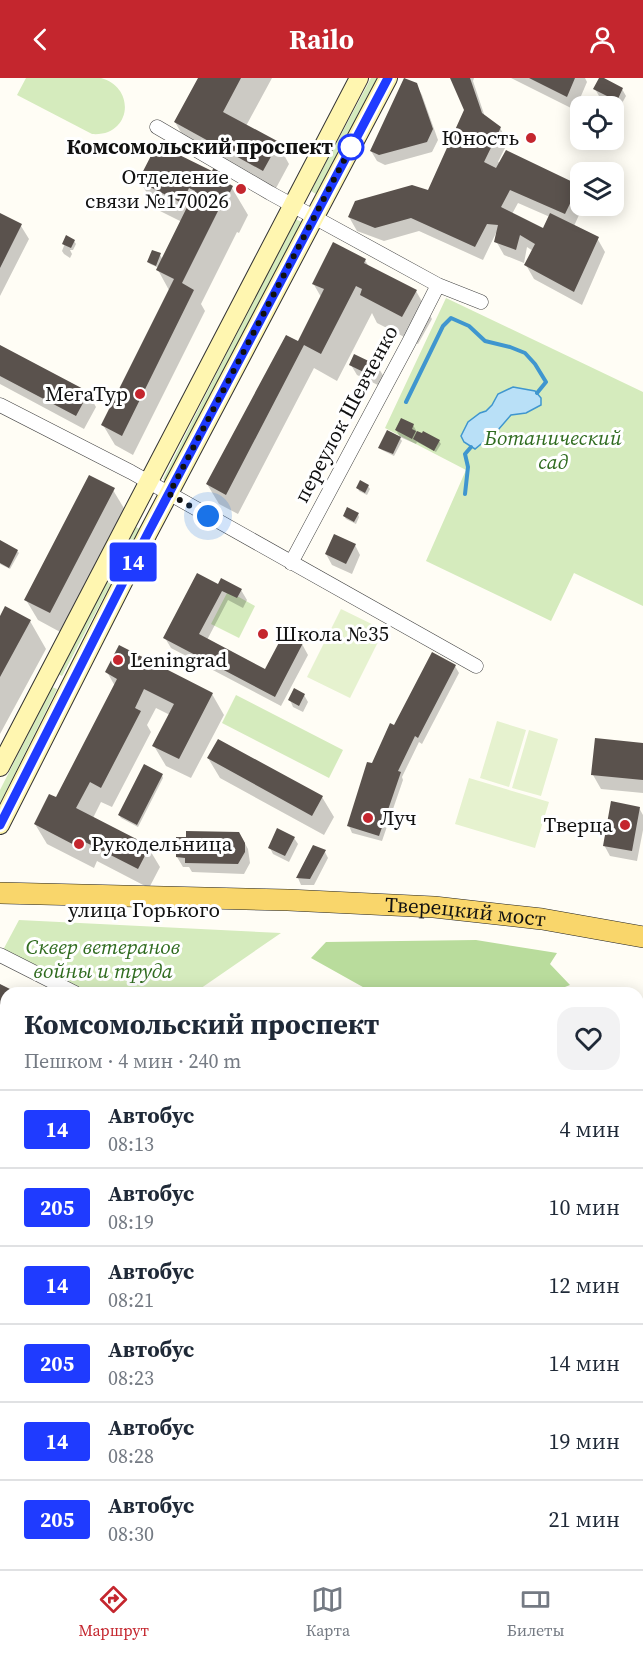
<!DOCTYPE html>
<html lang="ru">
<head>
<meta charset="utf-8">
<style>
	body { margin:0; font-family:"Source Serif 4",serif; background:#f2f2f3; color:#1f2937; height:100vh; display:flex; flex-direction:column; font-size:22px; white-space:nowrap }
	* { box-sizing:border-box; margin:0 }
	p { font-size:20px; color:#747a83 }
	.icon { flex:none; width:33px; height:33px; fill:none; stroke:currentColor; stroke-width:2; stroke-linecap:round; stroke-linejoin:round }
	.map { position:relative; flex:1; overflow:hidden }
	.sheet { position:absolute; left:0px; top:909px; width:644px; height:582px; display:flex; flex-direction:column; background:#fff; border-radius:18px 18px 0 0; box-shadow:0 3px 15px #0003 }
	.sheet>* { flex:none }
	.badge { padding:0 12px; border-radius:4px; font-size:21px; line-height:39px }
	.tools { position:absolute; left:570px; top:18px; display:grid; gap:12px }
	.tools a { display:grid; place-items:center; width:54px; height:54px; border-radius:12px; background:#fff; box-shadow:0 3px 15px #0003; font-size:30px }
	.you { position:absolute; width:30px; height:30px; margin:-15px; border:4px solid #fff; border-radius:50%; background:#1a73e8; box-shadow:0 0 0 9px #1a73e833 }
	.map>.badge { position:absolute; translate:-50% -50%; box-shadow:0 0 0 3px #fff }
	.round { display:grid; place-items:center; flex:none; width:63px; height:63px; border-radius:18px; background:#f2f2f3 }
	.overview { display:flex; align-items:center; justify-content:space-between; height:102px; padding:0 24px }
	h1 { font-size:28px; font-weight:700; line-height:45px }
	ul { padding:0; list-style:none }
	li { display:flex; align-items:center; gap:18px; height:78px; padding:0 24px; border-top:2px solid #e0e1e3 }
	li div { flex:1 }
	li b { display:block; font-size:22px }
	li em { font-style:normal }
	li .badge { min-width:66px; font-weight:700; text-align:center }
	header { display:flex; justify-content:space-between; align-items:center; height:78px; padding:0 24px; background:#c4262e; color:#fff; font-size:27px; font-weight:700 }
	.tabs { display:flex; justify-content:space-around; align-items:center; height:84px; border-top:2px solid #e0e1e3; background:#fff; font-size:16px; color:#747a83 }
	.tabs a { display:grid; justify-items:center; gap:3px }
	.tabs .current { color:#c4262e }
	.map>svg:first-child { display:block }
</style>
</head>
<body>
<header><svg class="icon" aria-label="back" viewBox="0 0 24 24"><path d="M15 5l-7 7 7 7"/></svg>Railo<svg class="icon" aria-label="person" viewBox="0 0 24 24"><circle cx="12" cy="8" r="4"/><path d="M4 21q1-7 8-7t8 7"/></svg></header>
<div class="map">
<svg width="643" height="1491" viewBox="0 0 643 1491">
	<rect width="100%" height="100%" fill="#fffdf5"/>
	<path fill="#d5ebbd" d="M26,0C45,0 64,0 82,0C88,0 96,0 101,0C137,10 131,59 92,56L17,17Z
		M371,0H377L316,116L311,113Z
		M295,141L302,144L167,404L163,401Z
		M446,220L643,314V528L574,495L551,543L426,483L466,392L385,350Z
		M136,449L140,451L62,598L58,596Z
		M228,513L255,528L239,560L211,546Z
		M52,609L57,611L0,725V712Z
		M236,617L343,672L329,700L222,645Z
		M19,842L281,855L194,915H168L158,911L157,915H91L3,872Z
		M0,944L6,947V1062L0,1059Z
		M0,1163L6,1166V1354L0,1351Z"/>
	<path fill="#b9dc9c" d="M476,862L557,875L550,886L570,907L550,915H369L370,913L311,880L326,864Z"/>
	<path fill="#e6f2cf" d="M341,531L384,552L350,620L307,599Z
		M497,643L526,652L509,709L480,700Z
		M529,652L558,661L541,718L512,710Z
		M469,700L549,724L535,770L455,746Z"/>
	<path fill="#b9e0f7" stroke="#3f96cf" stroke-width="1.5" d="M513,309L535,313L541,320V327L526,335L511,337L498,352L475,371L464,364L461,358L468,344L480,335L486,333L492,327L498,316Z
		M643,1071V1491H538L540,1485H638V1086Z
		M0,1390L6,1393V1485H189L195,1488L197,1491H0Z"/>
	<path fill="#0003" fill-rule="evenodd" d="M200,0H272L246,48L278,66L289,86L275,112L191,72L175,44Z
		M452,0H474L473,3L485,39L500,50L508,64L498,84L578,108L580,112V128H583L574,148L597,160L605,174L582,227L534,201L526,187L533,173L527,169L524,185L504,177L496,163V155L483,182L419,153L384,163L357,153L349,139L428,114L466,32ZM518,125L550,139L544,152L512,136Z
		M511,0H585L587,4L575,32Z
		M416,6L422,17L438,62L432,74L385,87L377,83L371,73Z
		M595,11H622L626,18L620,29L599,18Z
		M213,95H223L248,137L239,155L237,154L201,226L205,233L133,377L115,367L103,347L170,214L158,192L159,190L150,186L148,184L160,177L163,182L182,144L156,131L140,103Z
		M0,137L21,148L29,161L0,218Z
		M67,160L74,163L76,166L73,172H70L72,176L70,180L64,176L62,173Z
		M365,182L369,189L416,213L432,241L418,266L377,245L372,235L337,303L314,290L238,436L219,426L207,406L302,268L321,219L313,205Z
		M0,268L88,315L96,329L84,351L0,306Z
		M351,287L378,289L384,299L380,308L357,297Z
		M413,347L417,354L439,363L441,366L436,374L417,364L416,366L400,359L396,352Z
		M400,360L402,363L394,378L382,372L380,370Z
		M368,408L370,411L367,417L359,413L358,410Z
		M113,412L125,432L62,555L38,542L26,522Z
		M358,436L359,439L356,446L346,441L344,438Z
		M0,464L17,473L19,475L10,491L0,486Z
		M355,467L360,477L352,496L332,487L326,476Z
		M219,508L241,512L247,522L243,530L228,522L207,562L266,593L302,566L308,577L281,628L171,570L165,560Z
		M0,541L30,543L46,571L0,656Z
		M455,588L459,595L422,666L419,664L402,699L403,702L382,763L352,755L349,748L372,687L394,650Z
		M107,594L212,616L224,637L191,700L166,688L154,668L170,637L156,630L147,647L151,654L112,729L101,724L93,740L148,769L160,789L149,810L97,783L94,790L47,766L35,746L56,721L115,608Z
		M304,617L308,624L303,634L293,629L290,622Z
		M643,666V715L601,711L593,697Z
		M208,680L322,719L334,739L324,757L220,700Z
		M162,697L163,700L138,749L121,740L119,737Z
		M639,730L643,737V752L637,783L610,778L604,767Z
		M242,760L248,771L250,785L244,796L192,794L189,789H183L177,779Z
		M294,760L298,766L289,784L273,776L270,770Z
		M314,769L325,774L328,780L314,807H301L298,800Z
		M0,907L9,912L11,915H6V948L0,945Z
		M0,1080L6,1083V1119L0,1116Z
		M400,1485H425L421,1487H404Z"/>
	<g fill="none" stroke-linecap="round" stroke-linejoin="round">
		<path stroke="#3f96cf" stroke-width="4" d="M406,324L443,248L451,240L469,248L485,263L510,269L525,275L535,286L546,304L537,315
			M465,416L468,389L465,376L471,369"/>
	</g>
	<path fill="#5a524d" d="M198,0H241L223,34L279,64L263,93L174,44Z
		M404,0L417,5L433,51L427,64L379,77L370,73Z
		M450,0H470L482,35L501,49L484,84L496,90L506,72L579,107L565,136L510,112L501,129L543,150L550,135L599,159L574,214L524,187L535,166L520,157L516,172L494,164L498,147L487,146L475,169L411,140L375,150L348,139L355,123L412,107L428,112L464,32Z
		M529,0H575L567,19Z
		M599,0H604L623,10L617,23L593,11Z
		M157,66L212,93L214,89L224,94L220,101L233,108L223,129L221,127L182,205L194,212L122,358L101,347L174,201L156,192L195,113L189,110L182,125L138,103Z
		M0,135L22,146L0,190Z
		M66,157L75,162L71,170L62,166Z
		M333,164L366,181L364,185L417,212L402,239L360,217L362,211L356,208L321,276L304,267L226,417L206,406L286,257L298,263L324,211L312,206Z
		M152,172L161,175L156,188L147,184Z
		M0,267L89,314L76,338L0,298Z
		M354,276L379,288L374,299L349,287Z
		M401,340L414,346L412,351L416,353L412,361L395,352Z
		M387,352L401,359L393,376L378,370Z
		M417,353L422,355L423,353L440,362L434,373L413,361Z
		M89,397L115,410L50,535L24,522Z
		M360,402L369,407L365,415L356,410Z
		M347,429L359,435L354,444L343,438Z
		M334,456L356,466L346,486L325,476Z
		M0,462L18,472L9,490L0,485Z
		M197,495L218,506L221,500L242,511L237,520L222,513L199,556L265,591L284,555L303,565L275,619L163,560Z
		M5,528L31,542L0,599V538Z
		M119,567L213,615L179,681L152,668L174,626L144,611L135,630L141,633L101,710L90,704L76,730L150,768L138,791L85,764L82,771L34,746L49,716L56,719L117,601L105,594Z
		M432,574L456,587L418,660L415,658L398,693L401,694L379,758L347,748L367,684L372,685L390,645L394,647Z
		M294,610L305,616L299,628L288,622Z
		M595,660L643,665V702L591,697Z
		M218,661L323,718L312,738L207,680Z
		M144,686L163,696L137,747L118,737Z
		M611,723L640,729L632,773L603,768Z
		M277,750L295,759L285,778L268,770Z
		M186,753L239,754L245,765V774L238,786L185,785V780L176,779V759H186Z
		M313,767L326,772L310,801L296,800Z
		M0,906L10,911L8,915H6V920L0,932Z
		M0,1079L6,1082V1105L0,1102Z"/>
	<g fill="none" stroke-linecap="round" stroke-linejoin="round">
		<g stroke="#444" stroke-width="15">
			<path id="street" d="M157,49L270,115L438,207L481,224
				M0,327L131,394L476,588
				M291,485L409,264L438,207
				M0,877L75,915"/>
		</g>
		<g stroke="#333" stroke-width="20">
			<path id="secondary" d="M0,689L359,0
				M0,747L148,455L388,0
				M0,1141L6,1145"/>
		</g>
		<g stroke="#222" stroke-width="22">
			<g id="primary">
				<path id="s1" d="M0,815L288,822L434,829L542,841L643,859"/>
			</g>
		</g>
		<use href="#street" stroke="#fff" stroke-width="14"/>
		<use href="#secondary" stroke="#fff6b0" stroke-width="18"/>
		<use href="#primary" stroke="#f9d66b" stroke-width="21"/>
	</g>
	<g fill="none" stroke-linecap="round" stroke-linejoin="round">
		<g stroke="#fff" stroke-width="14">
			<path id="line" d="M0,747L148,455L388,0"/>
		</g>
		<use href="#line" stroke="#1f3bff" stroke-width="9"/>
		<path stroke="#111" stroke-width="6" stroke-dasharray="0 10.8" d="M208,438L169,416L351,69"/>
	</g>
	<g fill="#c4262e" stroke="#fff" stroke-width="2">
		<circle cx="531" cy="60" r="6"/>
		<circle cx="241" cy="111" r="6"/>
		<circle cx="140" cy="316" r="6"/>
		<circle cx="263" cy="556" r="6"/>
		<circle cx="118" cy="582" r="6"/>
		<circle cx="368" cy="740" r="6"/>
		<circle cx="625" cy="747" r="6"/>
		<circle cx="79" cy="766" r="6"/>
	</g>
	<circle fill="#fff" stroke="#1f3bff" stroke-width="3" cx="351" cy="69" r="12"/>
	<g text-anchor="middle" stroke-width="6" stroke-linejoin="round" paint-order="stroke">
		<g font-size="21" fill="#111" stroke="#fff" text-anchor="end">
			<text x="519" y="67">Юность</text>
			<text x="229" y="106">Отделение<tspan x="229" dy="24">связи №170026</tspan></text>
			<text x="128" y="323">МегаТур</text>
			<text x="275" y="563" text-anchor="start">Школа №35</text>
			<text x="130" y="589" text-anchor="start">Leningrad</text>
			<text x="380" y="747" text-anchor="start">Луч</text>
			<text x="613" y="754">Тверца</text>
			<text x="91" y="773" text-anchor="start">Рукодельница</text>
		</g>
		<g font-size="21" font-weight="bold" fill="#111" stroke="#fff" text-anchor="end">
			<text x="333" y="76">Комсомольский проспект</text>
		</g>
		<g font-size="21" fill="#111" stroke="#fff">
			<text transform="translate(346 336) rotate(-62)" y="7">переулок Шевченко</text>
			<text x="144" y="839">улица Горького</text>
			<text dy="7" stroke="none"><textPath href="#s1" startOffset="466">Тверецкий мост</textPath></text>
		</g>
		<g font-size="21" font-style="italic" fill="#2f6b1f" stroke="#fff">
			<text x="553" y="367">Ботанический<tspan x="553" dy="24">сад</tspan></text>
			<text x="103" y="876">Сквер ветеранов<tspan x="103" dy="24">войны и труда</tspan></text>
		</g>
	</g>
</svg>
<div class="tools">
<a><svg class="icon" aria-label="locate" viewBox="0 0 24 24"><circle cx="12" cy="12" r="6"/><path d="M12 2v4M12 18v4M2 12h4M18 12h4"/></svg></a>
<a><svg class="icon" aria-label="layers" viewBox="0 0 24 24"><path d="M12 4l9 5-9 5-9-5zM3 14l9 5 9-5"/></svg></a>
</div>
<div class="you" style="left:208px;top:438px"></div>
<b class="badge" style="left:133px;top:484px;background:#1f3bff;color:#fff">14</b>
<section class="sheet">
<div class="overview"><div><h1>Комсомольский проспект</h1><p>Пешком · 4 мин · 240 m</p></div><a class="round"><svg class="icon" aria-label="heart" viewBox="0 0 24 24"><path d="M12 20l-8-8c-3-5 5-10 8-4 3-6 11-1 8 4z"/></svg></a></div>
<ul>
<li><span class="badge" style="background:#1f3bff;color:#fff">14</span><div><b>Автобус</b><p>08:13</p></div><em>4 мин</em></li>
<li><span class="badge" style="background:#1f3bff;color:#fff">205</span><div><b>Автобус</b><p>08:19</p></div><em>10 мин</em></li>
<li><span class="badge" style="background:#1f3bff;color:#fff">14</span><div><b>Автобус</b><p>08:21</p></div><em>12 мин</em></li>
<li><span class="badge" style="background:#1f3bff;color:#fff">205</span><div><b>Автобус</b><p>08:23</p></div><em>14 мин</em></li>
<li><span class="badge" style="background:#1f3bff;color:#fff">14</span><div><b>Автобус</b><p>08:28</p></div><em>19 мин</em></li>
<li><span class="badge" style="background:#1f3bff;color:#fff">205</span><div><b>Автобус</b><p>08:30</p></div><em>21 мин</em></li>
</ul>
</section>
</div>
<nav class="tabs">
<a class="current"><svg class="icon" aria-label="directions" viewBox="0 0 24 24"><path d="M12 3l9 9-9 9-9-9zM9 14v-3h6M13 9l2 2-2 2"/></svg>Маршрут</a>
<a><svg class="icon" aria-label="map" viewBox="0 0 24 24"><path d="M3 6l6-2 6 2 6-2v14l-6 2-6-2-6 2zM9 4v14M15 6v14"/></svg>Карта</a>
<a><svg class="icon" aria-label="tickets" viewBox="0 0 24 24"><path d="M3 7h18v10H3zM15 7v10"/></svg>Билеты</a>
</nav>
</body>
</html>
